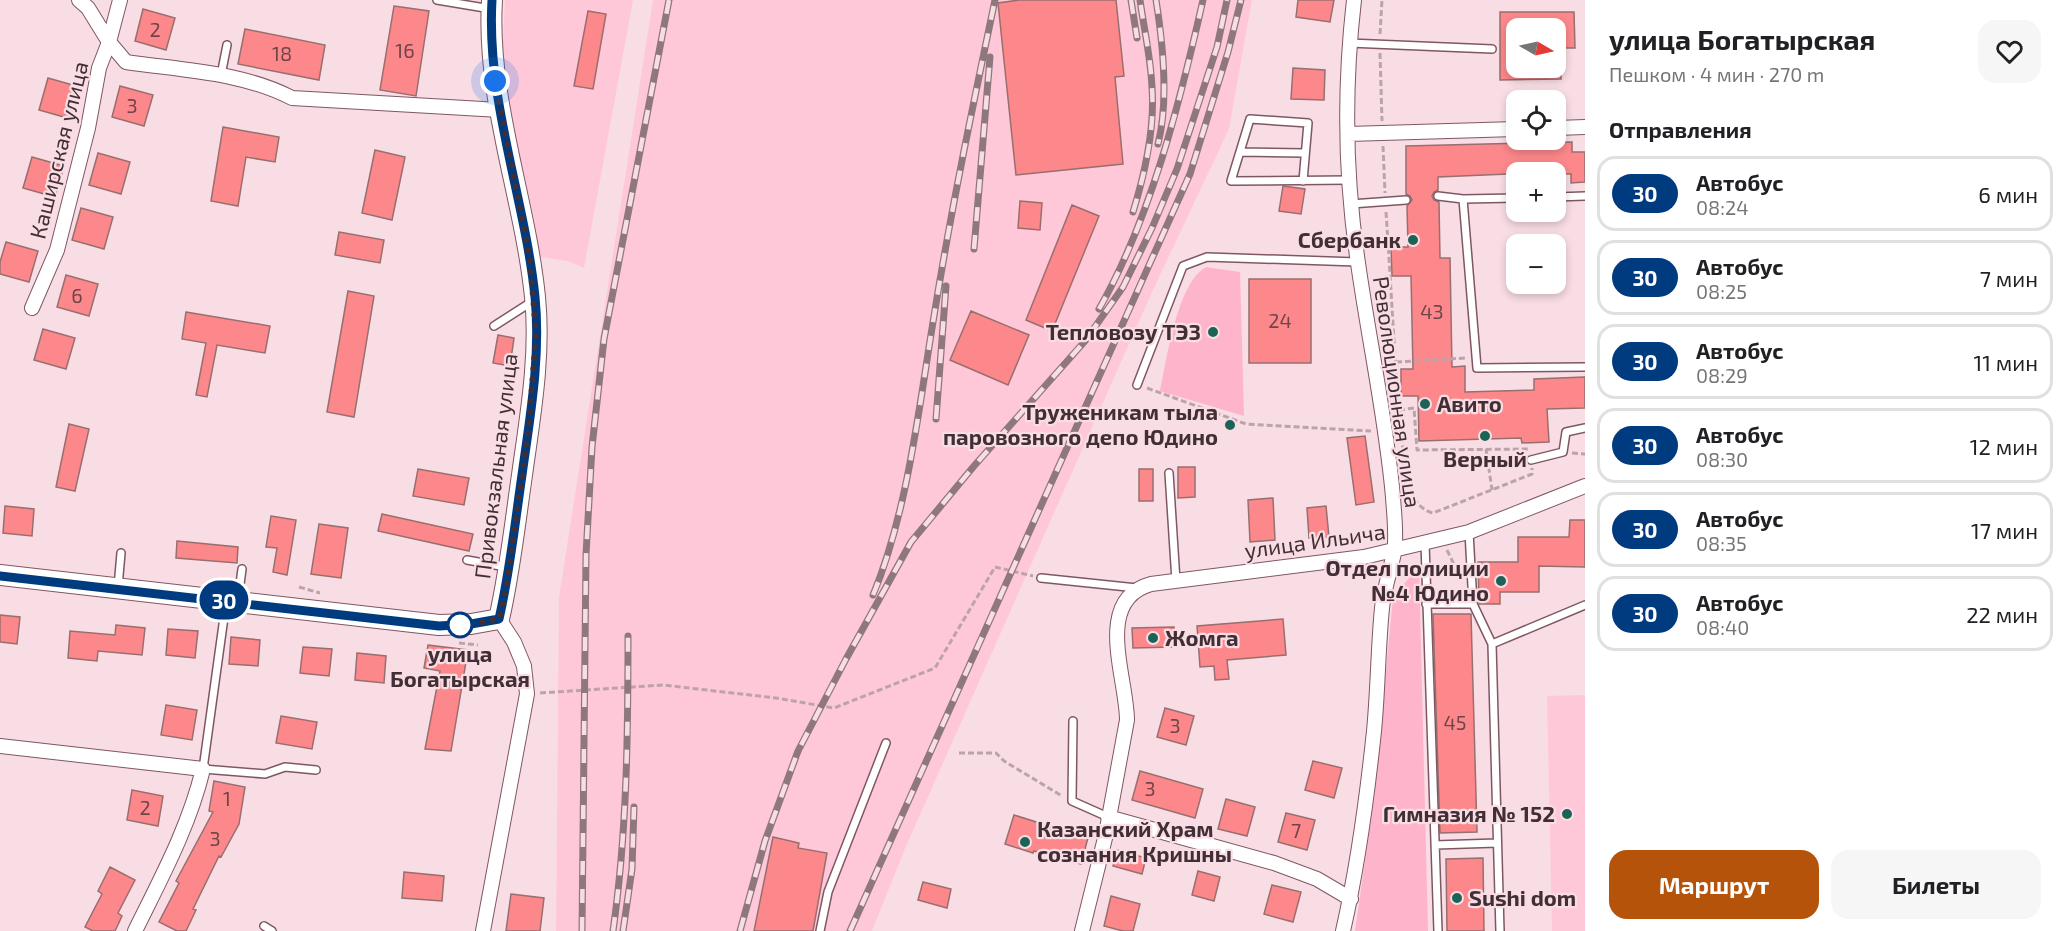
<!DOCTYPE html>
<html lang="ru">
<head>
<meta charset="utf-8">
<style>
	body { margin:0; font-family:"Exo 2",sans-serif; background:#f6f6f6; color:#202124; height:100vh; display:flex; flex-direction:column; font-size:22px; white-space:nowrap }
	* { box-sizing:border-box; margin:0 }
	p { font-size:20px; color:#757577 }
	.icon { flex:none; width:33px; height:33px; fill:none; stroke:currentColor; stroke-width:2; stroke-linecap:round; stroke-linejoin:round }
	.map { position:relative; flex:1; overflow:hidden }
	.details { display:flex; flex-direction:column; background:#fff; width:480px }
	.details>* { flex:none }
	.badge { padding:0 12px; border-radius:20px; font-size:21px; line-height:39px }
	.needle { width:39px; rotate:99deg }
	.controls { position:absolute; left:1506px; top:18px; display:grid; gap:12px }
	.controls a { display:grid; place-items:center; width:60px; height:60px; border-radius:12px; background:#fff; box-shadow:0 3px 9px #0003; font-size:30px }
	.you { position:absolute; width:30px; height:30px; margin:-15px; border:4px solid #fff; border-radius:50%; background:#1a73e8; box-shadow:0 0 0 9px #1a73e833 }
	.map>.badge { position:absolute; translate:-50% -50%; box-shadow:0 0 0 3px #fff }
	h2 { padding:0 24px; font-size:22px; line-height:54px }
	.round { display:grid; place-items:center; flex:none; width:63px; height:63px; border-radius:18px; background:#f6f6f6 }
	.summary { display:flex; align-items:center; justify-content:space-between; height:102px; padding:0 24px }
	h1 { font-size:28px; font-weight:700; line-height:45px }
	.primary-button { display:flex; gap:12px; margin-top:auto; padding:12px 24px }
	.primary-button a { flex:1; height:69px; border-radius:18px; background:#b45309; color:#fff; font-size:24px; font-weight:700; line-height:69px; text-align:center }
	.primary-button a+a { background:#f6f6f6; color:#202124 }
	ul { padding:0; list-style:none }
	li { display:flex; align-items:center; gap:18px; height:75px; margin:0 12px 9px; padding:0 12px; border:3px solid #e0e0e0; border-radius:18px }
	li div { flex:1 }
	li b { display:block; font-size:22px }
	li em { font-style:normal }
	li .badge { min-width:66px; font-weight:700; text-align:center }
	main { display:flex; flex:1; min-height:0 }
	.map>svg:first-child { display:block }
</style>
</head>
<body>
<main>
<div class="map">
<svg width="1585" height="931" viewBox="0 0 1585 931">
	<rect width="100%" height="100%" fill="#f9dde4"/>
	<path fill="#ffc8d8" d="M505,0H633L584,268L568,261L539,257L502,63Z
		M653,0H1252L1229,129L1153,290L907,844L872,931H556L559,597Z
		M1585,695V931H1552L1547,696Z"/>
	<path fill="#feb5cb" d="M1206,267L1240,272L1244,416L1160,391C1167,359 1177,283 1206,267Z
		M1419,566L1428,931H1355L1374,798L1393,597Z"/>
	<path fill="#fd888b" stroke="#996e6e" stroke-width="1.5" d="M1019,0H1116L1124,76L1115,77L1123,164L1016,175L998,3Z
		M1298,0H1334L1330,22L1296,17Z
		M394,6L429,11L416,96L380,90Z
		M143,9L175,18L166,50L135,41Z
		M588,11L606,14L593,89L574,86Z
		M1500,12H1574L1575,48H1556V28H1516V68H1561V79L1500,80Z
		M245,29L325,45L319,80L238,64Z
		M1293,68L1325,70L1324,100L1291,99Z
		M48,78L80,87L71,119L39,110Z
		M120,86L153,95L144,126L112,117Z
		M223,127L279,137L275,162L246,157L238,206L211,201Z
		M1572,142V152H1585V182L1571,183V174H1556V172L1438,177V190L1434,192L1432,196L1434,200L1439,202L1440,258H1450L1452,367L1465,366V392L1534,390V379L1585,377V408L1547,409L1549,442L1522,443L1521,438L1419,441L1418,396H1401V369H1413L1411,276H1392L1391,247H1408L1407,206L1412,200L1410,196L1406,194V146Z
		M375,150L405,157L392,220L362,213Z
		M98,153L130,162L121,194L89,185Z
		M32,157L64,166L55,197L23,188Z
		M1283,186L1305,189L1301,214L1279,211Z
		M1020,201L1042,203L1040,230L1018,228Z
		M1072,205L1099,216L1052,331L1026,320Z
		M81,208L113,217L104,249L72,240Z
		M339,232L384,240L380,263L335,255Z
		M6,242L38,251L29,282L0,274V262Z
		M66,275L98,284L89,316L57,307Z
		M1249,279H1311V363H1249Z
		M348,291L374,296L354,417L327,412Z
		M971,311L1029,335L1008,385L950,360Z
		M186,312L270,326L265,353L217,345L207,397L196,395L206,343L182,339Z
		M43,329L75,338L66,369L34,360Z
		M498,335L514,338L510,366L493,363Z
		M69,424L89,429L75,491L56,487Z
		M1365,436L1374,502L1356,505L1347,438Z
		M1178,467H1195V497L1178,498Z
		M418,469L469,478L464,505L413,496Z
		M1139,469H1153V501H1139Z
		M1273,498L1275,540L1250,542L1248,500Z
		M5,506L34,509L32,536L3,533Z
		M1326,506L1329,537L1309,538L1307,508Z
		M382,514L473,534L469,551L378,531Z
		M271,516L296,520L287,575L273,572L277,548L266,547Z
		M1570,520H1585V567L1539,566V592H1500V604H1479L1478,562H1518V537H1569Z
		M319,524L348,528L341,578L311,574Z
		M177,541L238,547L237,563L176,558Z
		M1433,614H1471L1477,832L1440,833Z
		M0,615L20,617L17,644L0,642Z
		M1283,619L1286,655L1227,660L1229,679L1215,680L1214,666L1200,667L1197,626Z
		M116,625L145,628L142,655L98,651L97,661L68,658L70,631L115,635Z
		M1174,627V647L1133,648L1132,628Z
		M168,629L198,631L195,658L166,655Z
		M231,637L260,640L258,666L229,664Z
		M428,645L468,650L451,751L425,749L440,671L424,668Z
		M303,647L332,649L329,676L300,673Z
		M357,653L386,656L384,683L355,680Z
		M166,705L197,710L192,740L161,735Z
		M1165,708L1194,716L1186,745L1157,737Z
		M281,716L317,722L312,749L276,743Z
		M1313,761L1342,768L1334,798L1305,790Z
		M1140,771L1203,789L1195,818L1132,800Z
		M214,781L245,787L239,824L221,857L219,856L193,909L196,910L186,931H177L159,922L179,883L176,881L213,812L209,811Z
		M132,790L163,796L158,826L127,820Z
		M1226,799L1255,807L1247,836L1218,829Z
		M1286,813L1315,820L1307,850L1278,842Z
		M1014,815L1059,829L1060,827L1089,834L1081,864L1034,851L1033,853L1005,844Z
		M773,837L799,843L798,848L827,853L813,931H754Z
		M1117,850L1146,858L1142,874L1113,866Z
		M1483,858L1484,931H1447L1446,859Z
		M110,867L135,880L118,913L122,916L115,931H93L85,927L102,894L98,891Z
		M1198,871L1220,877L1214,901L1192,895Z
		M404,872L444,876L442,901L402,898Z
		M923,882L951,889L947,908L918,900Z
		M1272,885L1301,892L1293,922L1264,914Z
		M511,894L544,898L540,931H506Z
		M1111,896L1140,904L1133,931H1123L1104,926Z"/>
	<g fill="none" stroke-linecap="round" stroke-linejoin="round">
		<g stroke="#7f5763" stroke-width="10">
			<path id="lane" d="M437,0L491,9
				M1349,43L1492,49
				M221,75L227,45
				M1240,152L1304,153
				M1303,181L1308,123L1250,119L1231,181L1350,180
				M1438,196L1463,199
				M1556,197L1585,196
				M1516,198L1463,199L1477,368L1585,367
				M1351,204L1406,200
				M494,326L533,301
				M1137,385L1183,266L1207,257L1357,262
				M1531,460L1563,452L1566,432L1585,428
				M1169,473L1176,581
				M1469,532L1473,604L1492,644L1500,931
				M1425,543L1438,931
				M467,560L506,567
				M1041,578L1137,588
				M118,587L121,553
				M238,599L242,569
				M226,603L203,769L265,774L285,767L316,770
				M1426,604H1473
				M1492,644L1585,605
				M1073,721L1072,801L1108,817
				M1435,845L1497,843
				M264,926L272,931
				M820,931L828,892L886,743"/>
		</g>
		<g stroke="#7f5763" stroke-width="16">
			<path id="street" d="M79,0L88,8L109,42L126,62C181,70 242,72 292,98L500,110
				M1556,128L1585,127
				M1348,134L1516,129
				M32,308L57,250L88,128L99,68L109,42L120,0
				M0,746L203,769C189,827 161,878 135,931
				M1108,817L1274,863L1317,879L1351,899
				M483,931L527,694L524,666L514,642L499,619
				M1082,931L1106,834L1127,720C1127,678 1093,600 1151,584L1364,557L1469,532L1585,486
				M1343,931C1358,865 1367,798 1374,731C1378,690 1378,649 1382,608C1384,589 1390,572 1394,553C1397,536 1394,514 1393,497C1386,418 1369,341 1358,263C1345,177 1344,87 1354,0"/>
		</g>
		<g stroke="#7f5763" stroke-width="22">
			<path id="secondary" d="M0,575L439,625L471,624L499,619C510,571 515,523 522,475C530,417 541,356 535,297C525,198 486,101 492,0"/>
		</g>
		<path stroke="#bca3aa" stroke-width="3" stroke-dasharray="6 3" stroke-linecap="butt" d="M1380,34L1382,0
			M1380,53L1382,121
			M1383,146L1385,193
			M1386,212C1390,270 1393,328 1397,387C1400,416 1402,464 1412,492C1415,502 1422,510 1433,513L1532,474V468
			M1396,362L1466,358
			M1147,388L1246,424L1371,431
			M1399,410L1414,408L1417,450L1530,449
			M1486,449L1492,490
			M1572,453L1585,454
			M1447,550L1461,579
			M299,587L320,593
			M459,643L478,645
			M540,693L663,685L776,698L834,708L935,668L995,567L1033,576
			M959,753H996L1004,761L1062,796"/>
		<use href="#lane" stroke="#fff" stroke-width="7"/>
		<use href="#street" stroke="#fff" stroke-width="14"/>
		<use href="#secondary" stroke="#fff" stroke-width="20"/>
		<g stroke="#8e787e" stroke-width="7">
			<path id="rail" d="M1131,0L1137,38
				M1156,0C1163,44 1169,101 1158,144
				M1133,212C1145,173 1155,129 1152,88C1151,59 1144,29 1140,0
				M974,249L990,57
				M1099,309C1151,218 1180,102 1203,0
				M936,419L946,286
				M873,595C908,511 919,406 934,316C951,210 973,105 995,0
				M582,931L586,555L592,447L604,339L669,0
				M613,931C627,832 628,736 628,636
				M623,931L632,869L634,807
				M740,931L765,841L798,751L846,659L911,542L974,466L1085,341L1123,287L1152,228L1177,169L1217,47L1227,0
				M850,931L1190,174L1228,52L1241,0"/>
		</g>
		<use href="#rail" stroke="#f9dde4" stroke-width="4.5" stroke-dasharray="14" stroke-linecap="butt"/>
	</g>
	<g fill="none" stroke-linecap="round" stroke-linejoin="round">
		<g stroke="#fff" stroke-width="14">
			<path id="line" d="M0,576L439,626L471,624L499,619C510,571 515,523 522,475C530,417 541,356 535,297C525,198 486,101 492,0"/>
		</g>
		<use href="#line" stroke="#003b80" stroke-width="9"/>
		<path stroke="#412f35" stroke-width="6" stroke-dasharray="0 10.8" d="M460,625H455L471,624L499,619L506,590L529,425L536,334L530,260L495,81"/>
	</g>
	<g fill="#1c6357" stroke="#f9dde4" stroke-width="2">
		<circle cx="1413" cy="240" r="6"/>
		<circle cx="1213" cy="332" r="6"/>
		<circle cx="1425" cy="404" r="6"/>
		<circle cx="1230" cy="425" r="6"/>
		<circle cx="1485" cy="436" r="6"/>
		<circle cx="1501" cy="581" r="6"/>
		<circle cx="1153" cy="638" r="6"/>
		<circle cx="1567" cy="814" r="6"/>
		<circle cx="1025" cy="842" r="6"/>
		<circle cx="1457" cy="898" r="6"/>
	</g>
	<circle fill="#fff" stroke="#003b80" stroke-width="3" cx="460" cy="625" r="12"/>
	<g text-anchor="middle" stroke-width="4.5" stroke-linejoin="round" paint-order="stroke">
		<g font-size="20" fill="#70454a">
			<text x="155" y="37">2</text>
			<text x="405" y="58">16</text>
			<text x="282" y="61">18</text>
			<text x="132" y="113">3</text>
			<text x="77" y="303">6</text>
			<text x="1432" y="319">43</text>
			<text x="1280" y="328">24</text>
			<text x="1455" y="730">45</text>
			<text x="1175" y="733">3</text>
			<text x="1150" y="796">3</text>
			<text x="227" y="806">1</text>
			<text x="145" y="815">2</text>
			<text x="1296" y="838">7</text>
			<text x="215" y="846">3</text>
		</g>
		<g font-size="22" fill="#412f35" stroke="#f9dde4">
			<text transform="translate(59 150) rotate(-76)" y="8">Каширская улица</text>
			<text transform="translate(1397 392) rotate(82)" y="8">Революционная улица</text>
			<text transform="translate(496 466) rotate(-83)" y="8">Привокзальная улица</text>
			<text transform="translate(1315 541) rotate(-8)" y="8">улица Ильича</text>
		</g>
		<g font-size="22" font-weight="bold" fill="#412f35" stroke="#f9dde4" text-anchor="end">
			<text x="1401" y="248">Сбербанк</text>
			<text x="1201" y="340">Тепловозу ТЭ3</text>
			<text x="1437" y="412" text-anchor="start">Авито</text>
			<text x="1218" y="420">Труженикам тыла<tspan x="1218" dy="25">паровозного депо Юдино</tspan></text>
			<text x="1485" y="467" text-anchor="middle">Верный</text>
			<text x="1489" y="576">Отдел полиции<tspan x="1489" dy="25">№4 Юдино</tspan></text>
			<text x="1165" y="646" text-anchor="start">Жомга</text>
			<text x="1555" y="822">Гимназия № 152</text>
			<text x="1037" y="837" text-anchor="start">Казанский Храм<tspan x="1037" dy="25">сознания Кришны</tspan></text>
			<text x="1469" y="906" text-anchor="start">Sushi dom</text>
		</g>
		<g font-size="22" font-weight="bold" fill="#412f35" stroke="#f9dde4">
			<text x="460" y="662">улица<tspan x="460" dy="25">Богатырская</tspan></text>
		</g>
	</g>
</svg>
<div class="controls">
<a><svg class="needle" viewBox="-14 -14 28 28"><path d="M0-13l5 13h-10z" fill="#e53935"/><path d="M0 13l5-13h-10z" fill="#757577"/></svg></a>
<a><svg class="icon" aria-label="locate" viewBox="0 0 24 24"><circle cx="12" cy="12" r="6"/><path d="M12 2v4M12 18v4M2 12h4M18 12h4"/></svg></a>
<a>+</a>
<a>−</a>
</div>
<div class="you" style="left:495px;top:81px"></div>
<b class="badge" style="left:224px;top:600px;background:#003b80;color:#fff">30</b>
</div>
<section class="details">
<div class="summary"><div><h1>улица Богатырская</h1><p>Пешком · 4 мин · 270 m</p></div><a class="round"><svg class="icon" aria-label="heart" viewBox="0 0 24 24"><path d="M12 20l-8-8c-3-5 5-10 8-4 3-6 11-1 8 4z"/></svg></a></div>
<h2>Отправления</h2>
<ul>
<li><span class="badge" style="background:#003b80;color:#fff">30</span><div><b>Автобус</b><p>08:24</p></div><em>6 мин</em></li>
<li><span class="badge" style="background:#003b80;color:#fff">30</span><div><b>Автобус</b><p>08:25</p></div><em>7 мин</em></li>
<li><span class="badge" style="background:#003b80;color:#fff">30</span><div><b>Автобус</b><p>08:29</p></div><em>11 мин</em></li>
<li><span class="badge" style="background:#003b80;color:#fff">30</span><div><b>Автобус</b><p>08:30</p></div><em>12 мин</em></li>
<li><span class="badge" style="background:#003b80;color:#fff">30</span><div><b>Автобус</b><p>08:35</p></div><em>17 мин</em></li>
<li><span class="badge" style="background:#003b80;color:#fff">30</span><div><b>Автобус</b><p>08:40</p></div><em>22 мин</em></li>
</ul>
<div class="primary-button"><a>Маршрут</a><a>Билеты</a></div>
</section>
</main>
</body>
</html>
